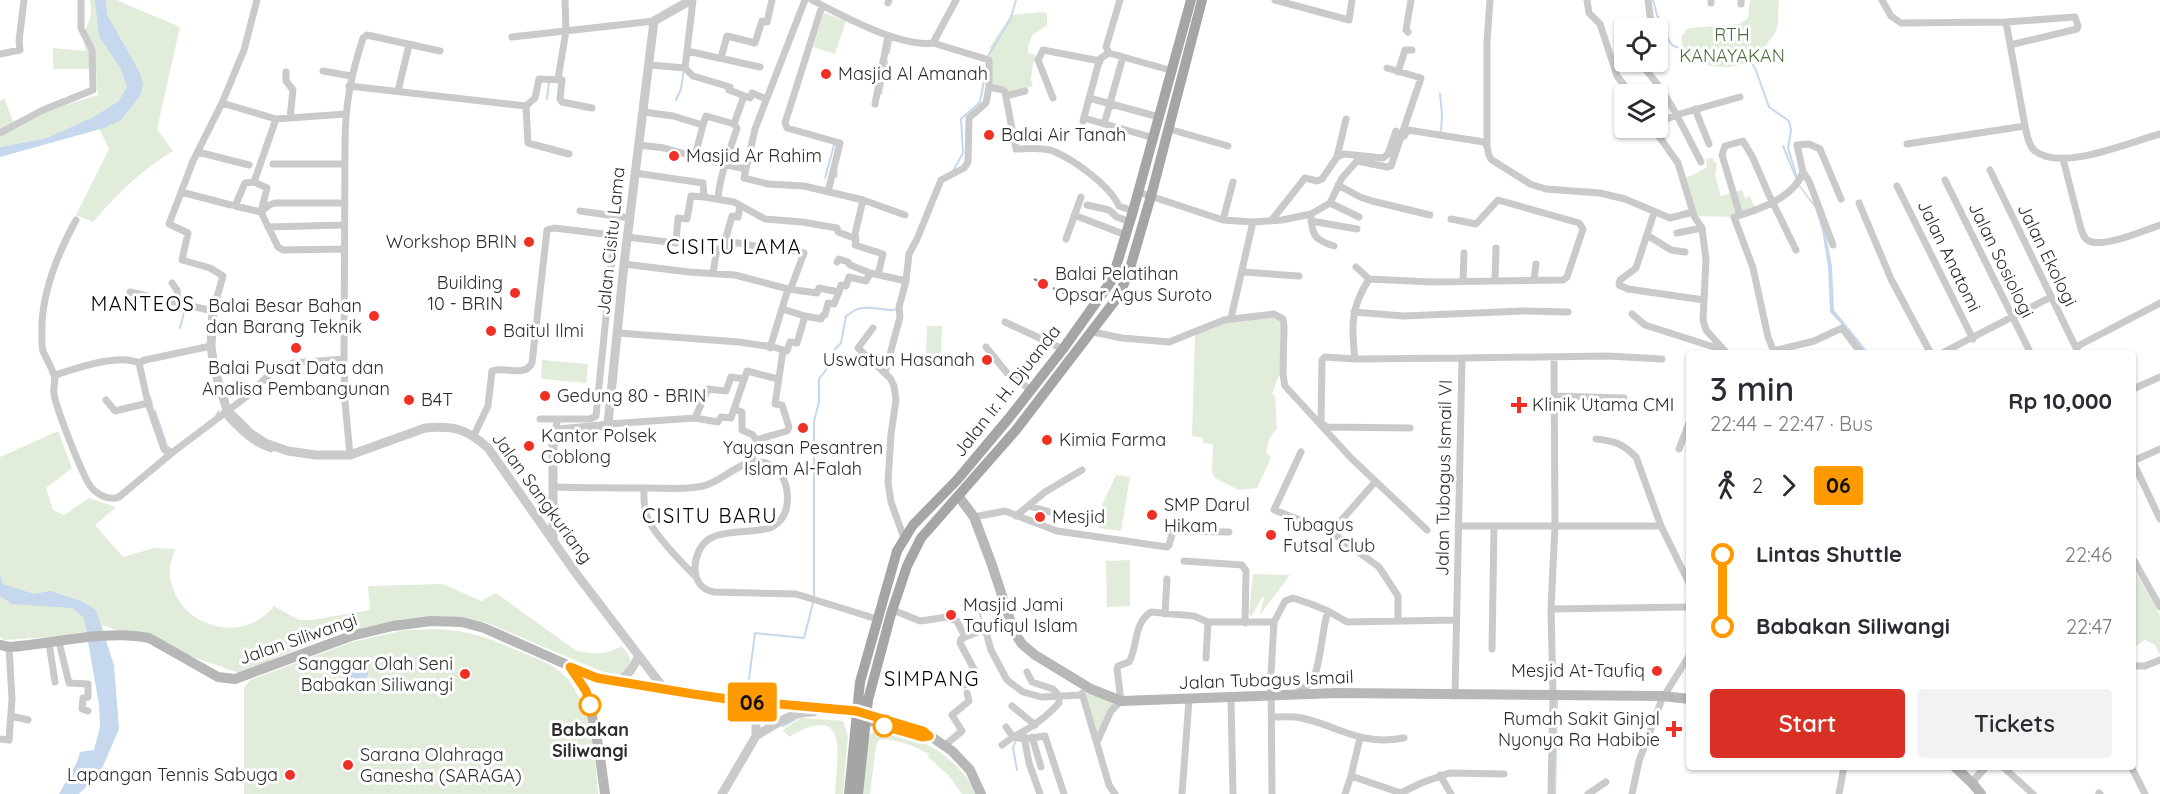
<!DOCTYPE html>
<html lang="en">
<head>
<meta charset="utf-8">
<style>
	body { margin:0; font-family:Quicksand,sans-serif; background:#f2f2f3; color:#2b2b33; height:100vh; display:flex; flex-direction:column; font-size:22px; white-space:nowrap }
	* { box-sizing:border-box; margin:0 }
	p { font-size:20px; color:#7c7c81 }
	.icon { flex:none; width:33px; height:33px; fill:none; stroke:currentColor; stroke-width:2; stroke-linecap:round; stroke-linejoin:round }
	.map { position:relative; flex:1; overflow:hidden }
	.side { position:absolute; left:1686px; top:350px; width:450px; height:420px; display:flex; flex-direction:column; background:#fff; border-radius:6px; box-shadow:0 2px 4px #0004 }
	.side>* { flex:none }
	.badge { padding:0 12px; border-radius:4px; font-size:21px; line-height:39px }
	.buttons { position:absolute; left:1614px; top:18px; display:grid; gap:12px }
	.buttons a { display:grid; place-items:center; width:54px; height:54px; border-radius:6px; background:#fff; box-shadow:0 2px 4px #0004; font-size:30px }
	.map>.badge { position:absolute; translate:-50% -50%; box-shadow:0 0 0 3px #fff }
	.legs { display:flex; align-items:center; gap:9px; height:66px; padding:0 24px; font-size:20px }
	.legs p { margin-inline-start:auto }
	.overview { display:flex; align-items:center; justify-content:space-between; height:102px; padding:0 24px }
	h1 { font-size:33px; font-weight:600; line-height:45px }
	.action { display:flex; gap:12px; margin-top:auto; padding:12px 24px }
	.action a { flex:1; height:69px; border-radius:6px; background:#d93025; color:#fff; font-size:24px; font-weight:600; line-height:69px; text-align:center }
	.action a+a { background:#f2f2f3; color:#2b2b33 }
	ul { padding:0 24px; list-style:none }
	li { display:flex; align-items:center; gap:21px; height:72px; font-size:22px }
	li i { display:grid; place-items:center; width:9px; height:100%; margin:0 8px; background:currentColor }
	li i::after { content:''; width:15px; height:15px; margin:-8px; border:4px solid; border-radius:50%; background:#fff }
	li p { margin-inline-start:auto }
	li:first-child i { background:linear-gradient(#0000 50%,currentColor 0) }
	li:last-child i { background:linear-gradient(currentColor 50%,#0000 0) }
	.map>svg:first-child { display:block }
</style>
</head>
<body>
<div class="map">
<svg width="2160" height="794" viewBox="0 0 2160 794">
	<rect width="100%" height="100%" fill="#fff"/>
	<path fill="#e1ecda" d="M90,0H116L180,27L157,129L173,151C141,170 117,194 93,222L76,215L109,149L94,118L47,138L0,147V101L4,98L13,121L98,95L96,69H53V48L86,51L83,38L91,15Z
		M1750,0H1779C1778,9 1779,20 1777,28C1776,33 1770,39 1767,44C1747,74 1713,71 1684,56L1681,37L1688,28L1739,24L1748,18Z
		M1041,12L1047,13V26C1033,33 1029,36 1028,53L1036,55L1037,60L1033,62L1031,80L1033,86L1008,94L991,85L990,47L1011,15Z
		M824,13L846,21L835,54L813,47Z
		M1712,158L1717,165L1715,175L1721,196L1742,190L1745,198L1750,196L1755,208L1734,217L1694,216L1686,177C1696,175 1701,169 1707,168L1706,159Z
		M1274,316L1282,321L1281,370L1272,394L1275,396L1277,428L1269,439L1266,452L1271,458L1257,488L1239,490L1215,478L1212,472L1213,444L1203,443V438L1192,436L1195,334L1218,322Z
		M927,326H942L941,355H926Z
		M542,360L588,364L586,383L541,379Z
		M58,431L72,468L46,488L53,510L64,515L89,498L116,507L95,525L123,557L154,548L175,549C172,558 169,567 170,576C176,626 242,647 274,606L299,620H312L370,610L368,586L443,584L481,601L496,593L575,650C592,655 606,655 622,646C632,659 633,659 624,673L610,675L485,622L364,629L335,634L239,673L102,625L103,629L49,637L4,640L0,637V457Z
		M1116,475L1130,477L1121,531L1099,528L1095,520Z
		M1130,560V606L1107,607L1106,561Z
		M2133,568L2160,615V655L2155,645L2145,640L2133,648Z
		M1253,574L1290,575L1260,615L1264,598L1262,597L1251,617L1249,612Z
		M437,629C469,631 487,637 516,650C533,657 552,663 565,676C591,704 595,757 598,794H244V688L250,680L352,642L405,630Z
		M1084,690L1113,703L1098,736Z
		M801,718L843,721L848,736L843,794H835C837,754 850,701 789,737L783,730Z
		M878,729C924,739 953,752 977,794H962L949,776L928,757L929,754C914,746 900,740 882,739L878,741L876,746L870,794H859L868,736Z"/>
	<path fill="#c5d8ed" d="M95,0H106L107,15L140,73L143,84L140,96L121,120L104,128L0,157V147L47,138L94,117L119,101L127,87L121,69L99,36Z
		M1784,145L1799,184L1817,208L1825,230L1832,266L1834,310L1868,352H1862L1845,328L1830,312L1828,267L1822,230L1815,208L1798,185L1782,146Z
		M0,574L3,584L34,594L50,591L81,601L96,610L114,665L119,729L100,773L79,794H59L77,762L80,752L94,750L100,727L99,705L84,618L72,608L12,604L0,596Z
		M344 672a12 12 0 1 1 24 0a12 12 0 1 1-24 0Z"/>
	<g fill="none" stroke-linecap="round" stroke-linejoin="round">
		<path stroke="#c5d8ed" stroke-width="2" d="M1653,0L1657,15L1668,39L1672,45L1692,54L1702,62L1748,59L1755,68L1769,107L1789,121L1791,130L1788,148L1797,178
			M889,53L891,42
			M988,56L1011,18L1016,0
			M886,69L887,61
			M881,94L883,83
			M1440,94L1442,114L1441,132
			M547,99L549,82
			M676,100L681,89L684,69
			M953,171L963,153L961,119L980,102L986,70
			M836,177L837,172
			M825,178L834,145L833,142
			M180,328L185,309
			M150,397L152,404
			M155,411L167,446L171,449
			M216,416L219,411
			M814,595V421L819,402V379L829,366L835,349L841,343L846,316C850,314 854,310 858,309C871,304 885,313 897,309
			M978,609L985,629
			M747,694L755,633L804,638L813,603
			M744,707L745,710
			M783,726L794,720
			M1016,740L1013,748L1017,770
			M1972,778L1982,766
			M1555,794L1557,699"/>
		<path stroke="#cacaca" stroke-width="5" d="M223,413C238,429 250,443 271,450"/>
		<path stroke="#cacaca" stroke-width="7" d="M805,0L755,129L744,178L768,184L804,186L863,200L855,234L856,240
			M812,0C840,15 902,48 933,43L989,60V87L986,103L969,118L968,162L964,168L941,180L917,239L909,254L906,281L899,307L900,317L885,373
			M1120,0L1106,47L1109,53L1173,71
			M1275,0L1349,20L1352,0
			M1587,0L1589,13L1600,24L1617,76L1631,94
			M1882,0L1891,16L1901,23L2006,22L2075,17L2078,26L2077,29L2010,45
			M888,3L889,0
			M1711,3V0
			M1741,4V0
			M822,6L785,123L787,128L840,143L828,192
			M2006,22L2025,126C2027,134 2028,145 2035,151C2062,172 2130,142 2160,134
			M1629,28L1651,23L1648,0
			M1408,32L1406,30L1411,0
			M1624,32V34
			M512,37L654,21
			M933,43L956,0
			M687,51L760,67
			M0,54L20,50L19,41L24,0
			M721,58L727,36L755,43L762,21L767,22L772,0
			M1638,62C1666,88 1683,128 1701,162
			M650,65L685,68L693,0
			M685,68L693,76L730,87L729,90L750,98L752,93L766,99
			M323,71L351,76
			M286,72V81L293,90L290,118
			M1398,72L1405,50H1412
			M558,79L566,31L565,0
			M349,86L526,106L535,98L539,79L562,80L560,99L562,102L592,108
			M989,87L1003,90L1005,92L1016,149C1027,149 1042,147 1053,151C1075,160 1110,186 1119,206L1133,211
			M398,91L409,45
			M1006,96L1025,91
			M1053,98L1038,60L1043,50L1100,61
			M1089,98L1159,117
			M222,103L276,119L345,114
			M1110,103L1123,57
			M875,104L888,36
			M526,106L528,143L569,154
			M1695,109L1709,144
			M644,112L673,116L703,125L706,116L734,124
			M1084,118L1154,138
			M276,119L254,182L267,188L261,212L269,205L275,203H344
			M1083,121L1098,65L1101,58L1109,53
			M1658,123L1676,115L1740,97
			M1104,124L1110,104
			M1653,128L1678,163L1694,216L1702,228L1706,260L1703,320L1706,330L1726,352
			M1169,129L1228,146
			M0,133L43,110L93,90L92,50L81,28V0
			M1404,136L1408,130L1484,142C1490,147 1486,155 1492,160L1530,184L1546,189L1600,193L1625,199L1670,218L1693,212
			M1487,144V42L1490,0
			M1907,144L2025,126
			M639,145L664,148L718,163L746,169
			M198,152L249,165
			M695,156L703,125
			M1337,157L1346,119
			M2063,159L2081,229C2083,234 2084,239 2089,241C2104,248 2145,230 2160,225
			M273,164H345
			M1990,170L2078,352
			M1803,172L1809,181L1833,245
			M635,173L703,183L704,197L734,202L765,219L802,222L837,228L838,232L854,238L856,240L855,245L883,254L878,275
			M1945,180L2030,352
			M254,182L245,183L235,206L261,212L278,247L283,250L344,249
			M1338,185L1360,197L1372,201L1430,215
			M1897,186L1973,339
			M181,192L231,205
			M1138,192L1223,220L1253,222L1282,220L1311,214L1330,203L1342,178L1357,161L1387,167L1391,166L1421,78L1387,68
			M718,199C719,178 730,150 737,128L734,124L744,96
			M863,200L905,215
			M1330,203L1359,217
			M1859,203L1891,279L1930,352
			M1087,205L1109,210L1117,217L1130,222
			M740,206L738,217L732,216L725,241L769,248L775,246L804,253L791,288
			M580,211L629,218
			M1654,213L1636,268L1620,280L1619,285L1628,289L1704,300
			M1074,215L1126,235
			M1740,215L1722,155L1725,146L1743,141L1753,158L1769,195L1796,250
			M1311,217C1312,236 1315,240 1334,246
			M76,220C59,251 44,288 42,323C42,332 41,343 43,351C46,359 52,367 54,376C56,381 53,388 54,394C56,408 83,477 91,487C98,495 109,501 119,497L173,452L246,397L276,368L293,363L344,359
			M1223,220L1233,182
			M1271,221L1305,178L1317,181L1322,179L1337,157L1344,154L1383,158L1388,154L1396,131
			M1311,221L1357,229
			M268,227L344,225
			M1677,233L1702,228
			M1647,235L1671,250L1685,252
			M627,237L676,243L678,218L687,219L691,196L704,197
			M1066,239L1081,197
			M837,262L839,259L848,262L850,265L870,273
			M624,264L689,272L735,275L788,289L817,293L819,288L839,292L841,285L846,286L849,277L866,281L870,273L906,281
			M1356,267L1369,279
			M1243,272L1299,276
			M713,273L717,249L724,250L726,242
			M1495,280L1496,248
			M1534,280L1536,264
			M1463,281L1464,253
			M172,283L177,290L178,304
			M130,292L213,311L223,276L210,268L182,260L188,233L169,224L193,161L222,103L244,50L257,0
			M782,309L805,316
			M1354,312L1403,316L1523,311L1568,312
			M1632,314L1645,325L1723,350
			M1231,318L1253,222
			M1005,322L1063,349
			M873,328L858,348L890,378L894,386L896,400L891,434L888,482L891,502L904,538
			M1093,332L1122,338L1169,342L1224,320L1274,314L1283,319L1284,326L1283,375L1285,386L1351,458L1427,530
			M618,333L739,342L773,347L787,351L790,342L797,343L805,316L821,319L823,315H825L828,303L834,304L839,292
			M986,347L1007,373L1031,390
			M2076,347L2160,303
			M770,348L788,289
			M1773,351L1814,341L1842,328L1860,352
			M1774,352L1768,337L1753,268L1734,217C1758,210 1794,198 1803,172L1797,145L1809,144L1820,149L1841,199
			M1944,352L2051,297
			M1462,358L1608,356L1662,359
			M1355,359C1351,326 1351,307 1369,279L1431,282L1563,280L1567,277L1583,229L1579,223L1498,200L1476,224L1451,219
			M139,363L148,403L164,449L167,452H173
			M55,377L58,374C78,368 120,353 139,363L145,360L211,346
			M2133,389L2160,377
			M1554,396L1624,398
			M106,400L115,411L148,403
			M734,409L742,412V430L753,435L756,440
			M695,418L708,389L726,391L731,377L744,379
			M540,419H558
			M1321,423L1327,427L1410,428
			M608,424L695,418L718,422L721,417L731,418L747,371L778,379
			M1320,424L1321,423L1322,360L1325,357L1355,359L1462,358L1455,696
			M474,435L488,406L492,371C506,366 524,378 532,363L547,230L554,228L612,235L614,237L596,416L590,419H558L554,434
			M1596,439C1614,441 1622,443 1636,457L1661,526L1689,583
			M1679,449L1689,423
			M1301,452L1274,510L1331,532L1379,567L1398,596V621
			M350,455L345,402L344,359L345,144C345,105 351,75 363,38L367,35L440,51
			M2133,461L2160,449
			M751,462L756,440L787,431L789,427L782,405L775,404L783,351
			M2133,462L2160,519
			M553,487C585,488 617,488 649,488C667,488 686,490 703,486C724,481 743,456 766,463C783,469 789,487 787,504C786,516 780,523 770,528C752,533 723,530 709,539C691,551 688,588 714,592L796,594L877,619
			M644,488C644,498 643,508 647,517C654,535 681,562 695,576
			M1029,506L1057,514
			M1016,516L1045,492L1082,470
			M974,517L1005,511L1057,531L1167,547L1169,545L1173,531L1229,532
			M1458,526H1661
			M1331,532L1375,482
			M2133,559L2160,607
			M1184,561L1242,565L1246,571L1245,623
			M1551,609L1689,607
			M893,610L920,621L948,617L957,621L965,637
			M1165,614L1167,579
			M965,637L981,631L986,632L991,650L1007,680L1023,692L1041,697L1082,695
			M59,642L69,683L88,684V697L83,698L82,709L88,711
			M49,643L55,682
			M1492,649L1494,526
			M1206,658L1208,622
			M2133,666H2145L2160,660
			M1027,672L1032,682L1053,689L1059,696
			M964,685L974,681L975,671L960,643L961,639L965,637
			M1082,693L1109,785L1115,794
			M1296,693C1301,690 1307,686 1311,682C1320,673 1322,627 1328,611
			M1231,698L1233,794
			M1012,706L1035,725
			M11,716L28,720
			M1273,717C1282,717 1292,716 1302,718C1341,727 1360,746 1404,738
			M1006,727L1013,737C1031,728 1046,718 1059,703V696
			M1024,736L1029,763L1040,794
			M1032,737L1041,767
			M0,739L9,740L12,699L9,647
			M1097,742L1111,711L1121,701L1117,669L1118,666L1129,662C1138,647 1133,623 1151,612L1194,616L1208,622H1274
			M1002,745L1013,737L1025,739L1045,736L1064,794
			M944,746L962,731L952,715L969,701L967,693
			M2002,766L2033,794
			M2133,770L2145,794
			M1440,775L1451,794
			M1351,776L1401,793L1421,783L1449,773L1504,774
			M1972,783L1987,766
			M2099,793L2100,794
			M1182,794L1189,700
			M1272,794L1271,674L1274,622L1285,601L1293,598L1311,604L1328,611L1347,622L1456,620
			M1345,794L1351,776L1360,738
			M1551,794L1553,695L1551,609L1555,525L1554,357
			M1588,794L1606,782
			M1632,794L1639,761L1662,699L1689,656
			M1839,794L1844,766"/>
		<path stroke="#cacaca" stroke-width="9" d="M213,311L211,346L214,368L227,410L250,433L265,443L288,451L316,455H350L425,428C453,425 467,429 488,448L575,572L665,690
			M553,539V441L558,430L601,426L608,424L624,264L654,21L691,0
			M618,681C629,675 633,667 639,656
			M756,736C774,725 792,711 814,712
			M722,794L756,736V721L750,702"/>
		<path stroke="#b7b7b7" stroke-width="10" d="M959,497L974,517L992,565L1014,632L1022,644L1035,655L1091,689L1121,701L1336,693L1663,696L1689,699
			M0,645L9,647C52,644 107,629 149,638L218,677L235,679L351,636L393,626L431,621L462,622L484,628L597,678L734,700L856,711L885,718L923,731L952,751L970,770L981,794
			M571,667L588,697L599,750L605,794
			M865,719L902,731
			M1954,766L1972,783L1981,794"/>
		<path stroke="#a5a5a5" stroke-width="10" d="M849,794L860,682L897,551L913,525L957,480L1009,418L1063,349L1112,280L1133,211L1191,0
			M858,794L868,700L891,614L907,566L921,538L1016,430L1117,298L1128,275L1151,196L1202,0"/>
		<path stroke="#828282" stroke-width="2" stroke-dasharray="6 4.5" stroke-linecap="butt" d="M1034,279L1074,298"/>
	</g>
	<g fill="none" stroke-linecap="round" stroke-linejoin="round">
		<g stroke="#fff" stroke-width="14">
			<path id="line-1" d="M590,705L586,691L570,667L597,678L693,694L734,700L856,711L923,731L929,736L922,737L884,726"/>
		</g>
		<use href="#line-1" stroke="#f90" stroke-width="9"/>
	</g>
	<g fill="#f03024" stroke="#fff" stroke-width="2">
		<circle cx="826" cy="74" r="6"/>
		<circle cx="989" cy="135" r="6"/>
		<circle cx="674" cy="156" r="6"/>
		<circle cx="529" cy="242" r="6"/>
		<circle cx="1043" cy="284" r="6"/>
		<circle cx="515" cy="293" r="6"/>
		<circle cx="374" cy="316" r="6"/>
		<circle cx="491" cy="331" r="6"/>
		<circle cx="296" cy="348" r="6"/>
		<circle cx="987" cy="360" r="6"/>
		<circle cx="545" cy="396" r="6"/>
		<circle cx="409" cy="400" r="6"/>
		<path d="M1516 396h6v6h6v6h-6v6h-6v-6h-6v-6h6z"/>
		<circle cx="803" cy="428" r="6"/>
		<circle cx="1047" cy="440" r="6"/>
		<circle cx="529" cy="446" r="6"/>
		<circle cx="1152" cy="515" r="6"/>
		<circle cx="1040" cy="517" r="6"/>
		<circle cx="1271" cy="535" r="6"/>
		<circle cx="951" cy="615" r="6"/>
		<circle cx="1657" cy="671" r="6"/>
		<circle cx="465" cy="674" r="6"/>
		<path d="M1671 720h6v6h6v6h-6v6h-6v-6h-6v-6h6z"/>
		<circle cx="348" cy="765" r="6"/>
		<circle cx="290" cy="775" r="6"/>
	</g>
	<g fill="#fff" stroke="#f90" stroke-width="3">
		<circle cx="590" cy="705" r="10"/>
		<circle cx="884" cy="726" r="10"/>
	</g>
	<g text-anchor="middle" stroke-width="6" stroke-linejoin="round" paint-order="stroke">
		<g font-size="18" fill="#4a6c38" stroke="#fff">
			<text x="1732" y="41">RTH<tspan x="1732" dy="21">KANAYAKAN</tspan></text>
		</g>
		<g font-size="18" fill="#2d2d2d" stroke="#fff" text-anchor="start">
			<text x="838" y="80">Masjid Al Amanah</text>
			<text x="1001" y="141">Balai Air Tanah</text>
			<text x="686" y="162">Masjid Ar Rahim</text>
			<text x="517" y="248" text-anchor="end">Workshop BRIN</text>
			<text x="1055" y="280">Balai Pelatihan<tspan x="1055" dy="21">Opsar Agus Suroto</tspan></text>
			<text x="503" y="289" text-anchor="end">Building<tspan x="503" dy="21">10 - BRIN</tspan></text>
			<text x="362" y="312" text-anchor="end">Balai Besar Bahan<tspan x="362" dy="21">dan Barang Teknik</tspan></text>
			<text x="503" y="337">Baitul Ilmi</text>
			<text x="975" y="366" text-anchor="end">Uswatun Hasanah</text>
			<text x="296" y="374" text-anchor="middle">Balai Pusat Data dan<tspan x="296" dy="21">Analisa Pembangunan</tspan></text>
			<text x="557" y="402">Gedung 80 - BRIN</text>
			<text x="421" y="406">B4T</text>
			<text x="1532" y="411">Klinik Utama CMI</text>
			<text x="541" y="442">Kantor Polsek<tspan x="541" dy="21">Coblong</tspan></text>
			<text x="1059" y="446">Kimia Farma</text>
			<text x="803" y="454" text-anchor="middle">Yayasan Pesantren<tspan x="803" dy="21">Islam Al-Falah</tspan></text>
			<text x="1164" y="511">SMP Darul<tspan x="1164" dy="21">Hikam</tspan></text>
			<text x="1052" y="523">Mesjid</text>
			<text x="1283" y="531">Tubagus<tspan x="1283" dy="21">Futsal Club</tspan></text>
			<text x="963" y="611">Masjid Jami<tspan x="963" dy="21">Taufiqul Islam</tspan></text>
			<text x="453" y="670" text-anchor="end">Sanggar Olah Seni<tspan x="453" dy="21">Babakan Siliwangi</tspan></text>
			<text x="1645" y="677" text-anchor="end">Mesjid At-Taufiq</text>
			<text x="1660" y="725" text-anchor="end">Rumah Sakit Ginjal<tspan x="1660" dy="21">Nyonya Ra Habibie</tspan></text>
			<text x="360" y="761">Sarana Olahraga<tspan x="360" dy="21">Ganesha (SARAGA)</tspan></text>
			<text x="278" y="781" text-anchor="end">Lapangan Tennis Sabuga</text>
		</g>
		<g font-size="18" fill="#2d2d2d" stroke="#fff">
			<text transform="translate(611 241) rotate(-84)" y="6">Jalan Cisitu Lama</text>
			<text transform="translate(2047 255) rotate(64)" y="6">Jalan Ekologi</text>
			<text transform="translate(1949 256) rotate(64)" y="6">Jalan Anatomi</text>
			<text transform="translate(2001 260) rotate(64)" y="6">Jalan Sosiologi</text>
			<text transform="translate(1007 391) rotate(-52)" y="6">Jalan Ir. H. Djuanda</text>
			<text transform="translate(1444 478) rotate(-89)" y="6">Jalan Tubagus Ismail VI</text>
			<text transform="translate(542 498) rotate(54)" y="6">Jalan Sangkuriang</text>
			<text transform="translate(298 639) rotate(-19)" y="6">Jalan Siliwangi</text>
			<text transform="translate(1266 680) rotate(-2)" y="6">Jalan Tubagus Ismail</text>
		</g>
		<g font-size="18" font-weight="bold" fill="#2d2d2d" stroke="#fff">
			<text x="590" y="736">Babakan<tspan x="590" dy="21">Siliwangi</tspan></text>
		</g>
		<g font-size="20" letter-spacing="1.5" fill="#000" stroke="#fff">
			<text x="734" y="254">CISITU LAMA</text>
			<text x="143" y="311">MANTEOS</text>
			<text x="710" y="523">CISITU BARU</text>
			<text x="932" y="686">SIMPANG</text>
		</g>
	</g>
</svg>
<div class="buttons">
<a><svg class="icon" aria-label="locate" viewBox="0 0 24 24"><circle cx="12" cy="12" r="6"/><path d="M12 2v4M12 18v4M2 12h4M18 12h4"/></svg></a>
<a><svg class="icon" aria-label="layers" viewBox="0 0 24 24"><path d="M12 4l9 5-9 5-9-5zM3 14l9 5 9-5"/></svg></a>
</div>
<b class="badge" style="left:752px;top:702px;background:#f90;color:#111">06</b>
<section class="side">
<div class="overview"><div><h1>3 min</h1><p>22:44 – 22:47 · Bus</p></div><b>Rp 10,000</b></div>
<div class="legs"><svg class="icon" aria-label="walk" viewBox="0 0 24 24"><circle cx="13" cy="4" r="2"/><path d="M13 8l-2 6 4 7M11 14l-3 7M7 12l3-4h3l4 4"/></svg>2<svg class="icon" aria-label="forward" viewBox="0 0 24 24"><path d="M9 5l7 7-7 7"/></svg><b class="badge" style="background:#f90;color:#111">06</b></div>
<ul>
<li><i style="color:#f90"></i><b>Lintas Shuttle</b><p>22:46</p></li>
<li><i style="color:#f90"></i><b>Babakan Siliwangi</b><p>22:47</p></li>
</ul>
<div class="action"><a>Start</a><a>Tickets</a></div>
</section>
</div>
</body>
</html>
